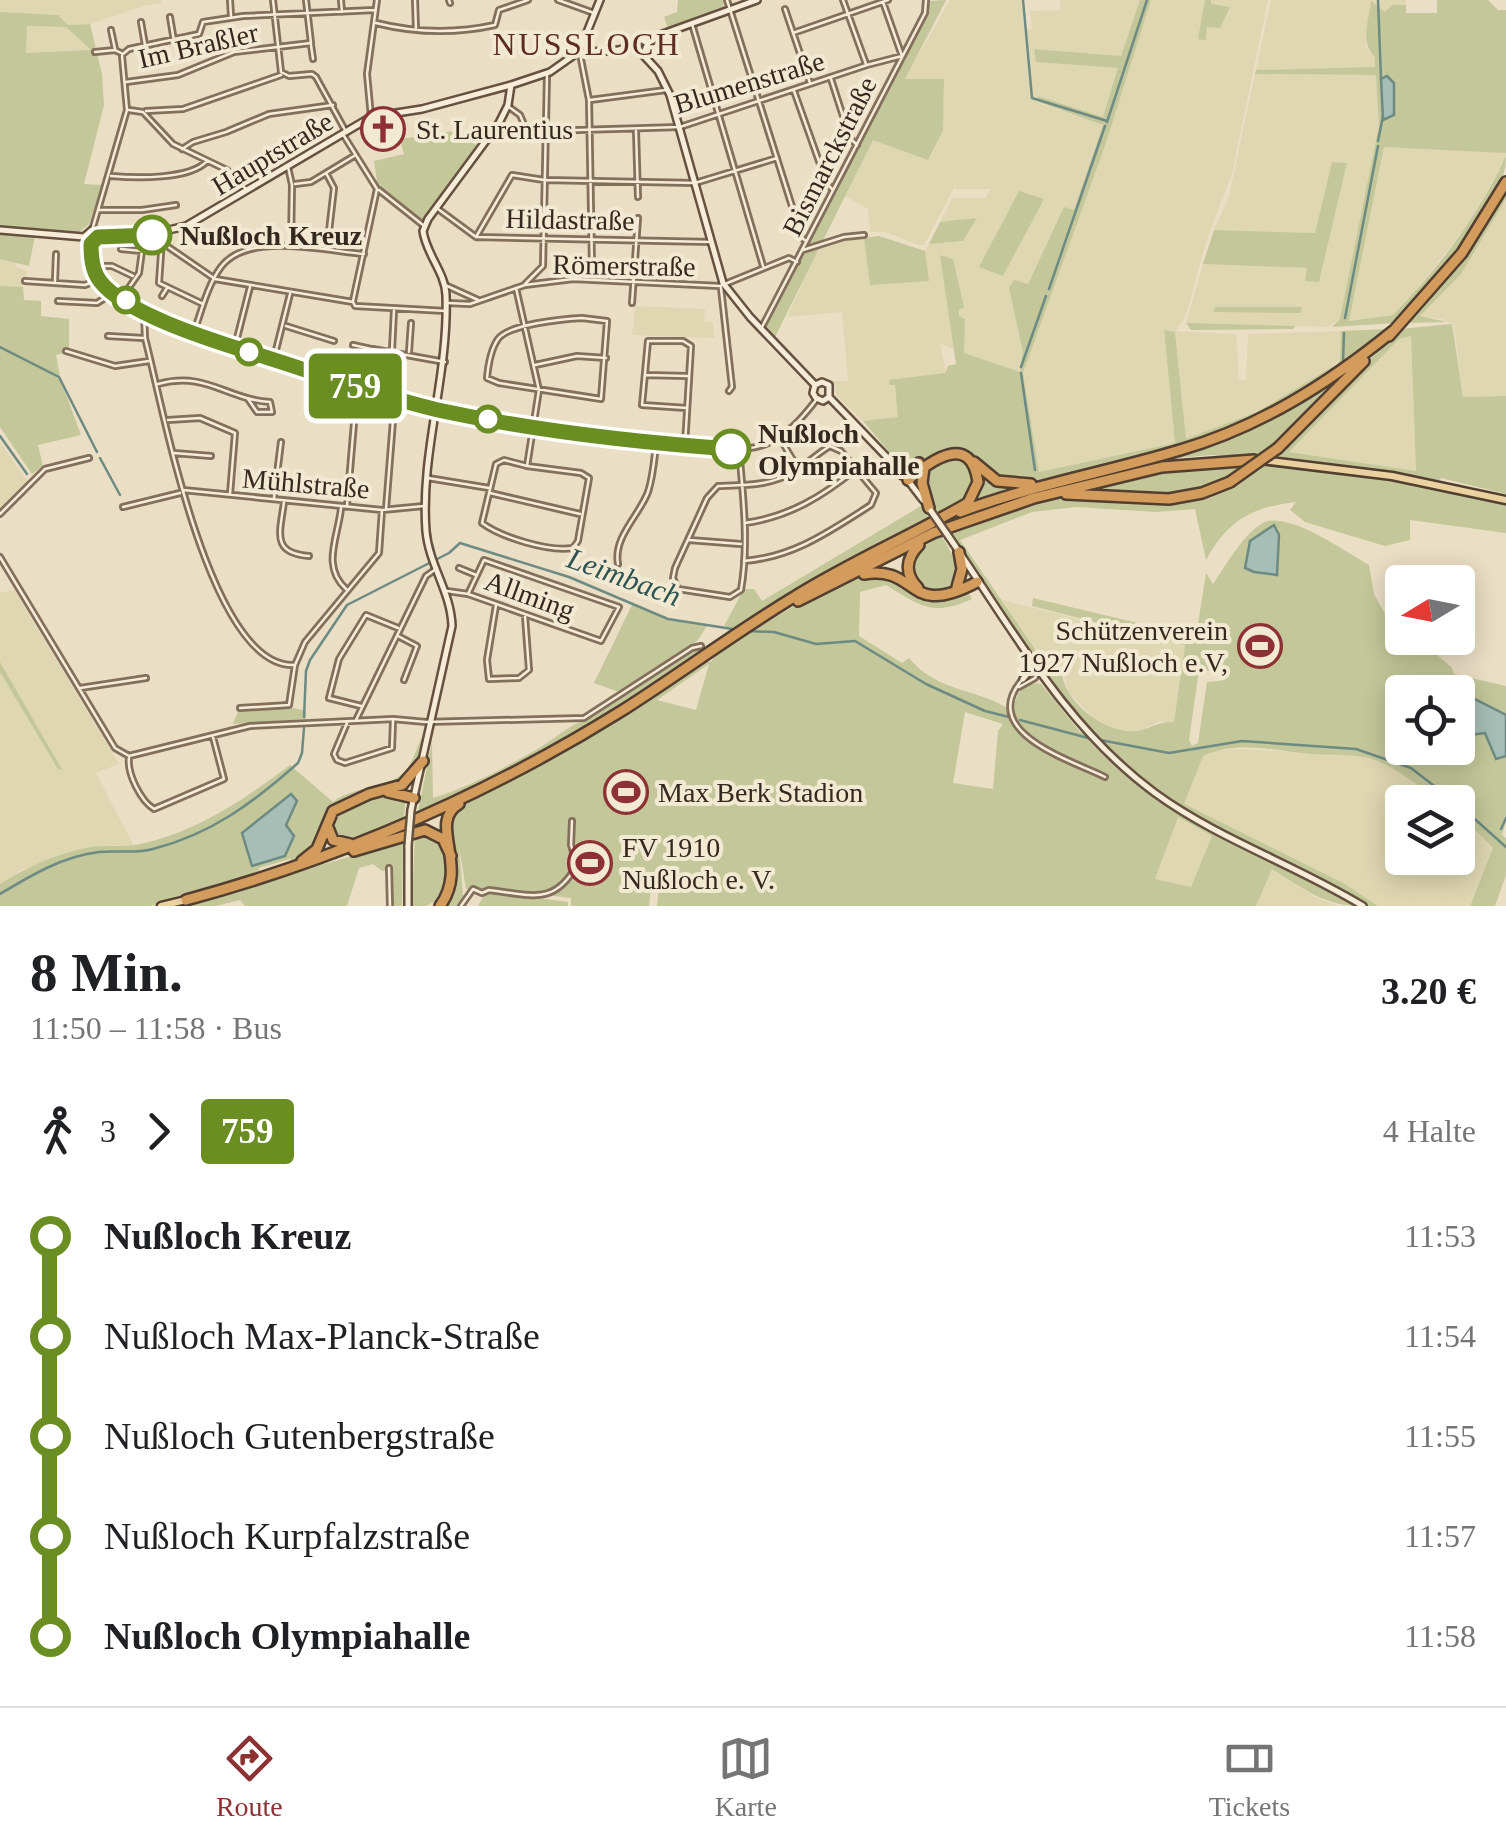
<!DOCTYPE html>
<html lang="de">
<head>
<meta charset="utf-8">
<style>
	body { margin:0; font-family:"Times New Roman",serif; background:#f2f2f2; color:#202124; height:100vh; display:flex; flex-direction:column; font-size:38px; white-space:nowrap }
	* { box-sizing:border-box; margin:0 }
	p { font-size:32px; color:#757577 }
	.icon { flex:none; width:55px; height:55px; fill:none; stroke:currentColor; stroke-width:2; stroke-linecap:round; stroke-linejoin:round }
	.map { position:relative; height:906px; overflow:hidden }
	.side { display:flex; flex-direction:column; background:#fff; flex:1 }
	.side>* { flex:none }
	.badge { padding:0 20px; border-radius:8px; font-size:35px; line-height:65px }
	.needle { width:65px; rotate:260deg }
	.controls { position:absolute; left:1385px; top:565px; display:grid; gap:20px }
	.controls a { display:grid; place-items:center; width:90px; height:90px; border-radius:10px; background:#fff; box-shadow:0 5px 25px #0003; font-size:50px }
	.map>.badge { position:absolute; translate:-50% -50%; box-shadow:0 0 0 5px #fff }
	.legs { display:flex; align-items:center; gap:15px; height:110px; padding:0 30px; font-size:32px }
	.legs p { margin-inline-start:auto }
	.summary { display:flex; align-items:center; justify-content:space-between; height:170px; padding:0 30px }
	h1 { font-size:55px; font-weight:700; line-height:75px }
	ul { padding:0 30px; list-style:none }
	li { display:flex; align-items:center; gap:35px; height:100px; font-size:38px }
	li i { display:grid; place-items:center; width:15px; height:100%; margin:0 12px; background:currentColor }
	li i::after { content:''; width:25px; height:25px; margin:-12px; border:8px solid; border-radius:50%; background:#fff }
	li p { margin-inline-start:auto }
	li:first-child i { background:linear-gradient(#0000 50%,currentColor 0) }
	li:last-child i { background:linear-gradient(currentColor 50%,#0000 0) }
	.dock { display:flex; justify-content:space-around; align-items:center; height:140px; border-top:2px solid #e0e0e0; background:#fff; font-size:28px; color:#757577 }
	.dock a { display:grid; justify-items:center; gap:5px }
	.dock .active { color:#8d3134 }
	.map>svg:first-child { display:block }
</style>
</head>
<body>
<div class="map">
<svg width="1506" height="906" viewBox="0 0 1506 906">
	<rect width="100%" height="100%" fill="#eadec4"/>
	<path fill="#dfd7b2" d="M0,0H161V3L147,5L90,24L68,25L57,15L0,12Z
		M950,0H1021L1024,30L1032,29L1030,11L1060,10V0H1140L1121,56L1035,49L1036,62L1119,68L1103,117L1039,96V103L1103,125L1074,210L1064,207L1027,285L1009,288L1024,352L1019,372L964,353L953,259L941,255L955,350L940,343L946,373L895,385L899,417L863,421L837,396L832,381H848L842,312L787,317L819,247L846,239L864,238L870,285L928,281L925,251L929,244L963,241L976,219L940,222L952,198H986L990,189H955L956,184L924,245H919L885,232H870L868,209L845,196L873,139L929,159L943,131L944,79L904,80Z
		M1151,0H1205L1198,39H1206L1207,27L1230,7L1210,4L1211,0H1268L1232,173L1206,242L1186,315L1176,331L1236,334L1239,380H1246L1248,334L1341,331L1340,360L1316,379L1257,412L1186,440L1175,332L1164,331L1175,443L1039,472L1023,373L1106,143Z
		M1271,0H1406V5H1392L1385,13L1371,2L1365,38L1366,48L1375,57L1376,68L1256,70Z
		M26,26L66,27L95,51L25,53Z
		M1255,74L1376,75L1379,126L1373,164L1340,319L1327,327L1186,323L1203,264L1308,268L1319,282L1347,163L1332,162L1315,233L1214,230L1229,196Z
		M1384,147L1445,148L1506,153V156L1472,219L1410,298L1393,315L1349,321Z
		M1506,199V396L1463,398L1454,325L1442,319L1419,317L1461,274Z
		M0,259L16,263V267L28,271L20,289L0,286Z
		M635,306L705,309L704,321L713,322L714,338L632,335Z
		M1411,336L1416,471L1288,452L1399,339Z
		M0,442L28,482L0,513Z
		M14,590L119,764L96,773L134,846L113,845L22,870L0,884V672L56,768L62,769L0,662V593Z
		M1002,600L1185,645L1174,723L1160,721L1142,730L1129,731L1110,728L1095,720L1069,692L1058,657L1041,656Z
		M1240,749L1355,755L1377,760L1435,794L1445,802H1402V858H1458V813L1493,848L1470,906H1378L1344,884L1183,805L1203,756L1213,751Z
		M1177,817L1212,836L1191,889L1155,879Z
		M1272,868L1314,896L1338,906H1256Z"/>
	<path fill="#c3c799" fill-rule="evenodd" d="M678,0H723L724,7L668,28L664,17L677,12Z
		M946,0L905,79H944L943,131L928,160L873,140L775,337L766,326L928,14L929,1Z
		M1140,0H1151L1106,143L1023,373L1039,472L1175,443L1164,330L1175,332L1186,439L1257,412L1337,364L1340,360L1341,331L1389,329L1377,341L1288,402L1214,436L1130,460L1032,481L1004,480L955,447C934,448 921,465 902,467L863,421L898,417L895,385H890L889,380L945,373L948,366L956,364L940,255L953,259L964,307L959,310V316L965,319L964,353L1020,372L1023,352L1009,288L1014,280L1028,284L1064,207L1074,210L1103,125L1039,102L1038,96L1103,117L1118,68L1036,62L1034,49L1121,56Z
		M1205,0H1211V4L1230,7L1220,28L1207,27L1206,40L1198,39Z
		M1437,0H1488L1498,10H1506V153L1384,147L1349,321L1393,315C1439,268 1478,216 1506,156C1506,211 1431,283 1395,323L1332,327L1340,319L1379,126L1376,75L1255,74L1256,70L1375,67V57C1359,42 1369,22 1371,1L1385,12L1392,5H1406V13H1437Z
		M0,12L58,15L68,25L90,24L102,74L104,105L84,184L102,185L89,224L78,233L0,228ZM27,26L66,27L91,50L26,53Z
		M454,131L470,135L468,141L479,146L458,180L423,223L378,188L374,161L404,154L400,139Z
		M1332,162L1347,163L1319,282L1305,281L1307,268L1203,264L1214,230L1315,233Z
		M1506,189V199L1461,274L1420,316L1447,322L1405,323L1449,276Z
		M1019,191L1044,199L1003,276L979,267Z
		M977,218L963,241L929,244L940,222Z
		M0,232L35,236L29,266L0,259Z
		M879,236L925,251L929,281L870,285L864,238Z
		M0,286L23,287L24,300L41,301V316L69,319V352L56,355L61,381L81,435L38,445L43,466L32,474L0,427Z
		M1215,307H1302L1301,313L1213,312Z
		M1186,323L1295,326L1293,329L1191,330Z
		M1452,324L1463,397L1506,396V494L1441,478L1439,482L1378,470L1274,457L1400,329ZM1411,336L1416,471L1289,452L1399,339Z
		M1362,360L1264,457L1211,455L1163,459C1245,431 1292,410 1362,360Z
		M953,456L967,463L976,482L967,501L940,515C926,496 920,481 933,461Z
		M1267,464L1378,476L1506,505V533L1410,520V540L1385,546L1305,522L1290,510L1296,502C1252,507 1228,520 1206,560L1195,509L1156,512L1076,507L1032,512L960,540L1040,656H1057C1062,665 1061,670 1063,679C1070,706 1107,734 1136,731C1150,729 1158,721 1174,722L1185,645L1032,606L1033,598L1196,637L1206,573L1213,584C1226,566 1242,535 1263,523C1287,510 1346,552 1369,565L1374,594L1395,632L1402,638H1418L1452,668L1454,674L1506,686V715L1463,692H1402V748H1458V729L1463,736L1485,733L1497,759L1506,756V821L1502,835L1506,838V875L1495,906H1470L1493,848L1458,813V802C1437,802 1404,773 1382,763C1360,752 1336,756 1312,754C1277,751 1236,740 1203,756L1184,804L1345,884L1378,906H1368L1187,811L1099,746C1147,814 1283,863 1358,906C1324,906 1300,886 1272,869L1256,906H657L660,878L652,880L649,906H571V898L492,888L466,889L459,846L463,896L458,906H443C468,885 452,850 447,823L457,807L601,727L704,661L711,662L718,651C749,632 853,566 887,576C905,581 918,596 936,600L967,590L972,599C932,617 921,606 886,585L860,592L859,636L902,663L909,658C938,693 977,688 1011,710C1018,697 1021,679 1041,684L1080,732L1093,735L1035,662L949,531L1053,498L1093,496L1164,502L1230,485L1255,471L1243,470L1219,484L1175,496L1069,491C1136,475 1199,466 1267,464ZM709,664L696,710L657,700ZM1199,670L1219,672L1220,681L1207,682L1198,743L1192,746L1189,740ZM965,712L1003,724L998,731L993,789L953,783ZM1178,817L1212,836L1191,887L1155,879Z
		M976,469L1004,486L1017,487L971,505Z
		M921,506L930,519L787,597L736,629L724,626L744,589H754L762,601Z
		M941,535L956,561L955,585L945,593L925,592L912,579L913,554Z
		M632,605L668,620L707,626L697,641L622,693L594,683Z
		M700,649L703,652C614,717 516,767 417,816L432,742L433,798C471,786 504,768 539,748C557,737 573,722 593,717L692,651Z
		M0,662L63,771L57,768L0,672Z
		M293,708L306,711V719L233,724L239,709Z
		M426,731C408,806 389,774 338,805L315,848L296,862L290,859L259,868L258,876L150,906H0V884C25,868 56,854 86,848C104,844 123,848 140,844C196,832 245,799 290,765L333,802C353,786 383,790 402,774C415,763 416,744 426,731ZM291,794L296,801L286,825L293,836L285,856L242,834Z
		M392,795L406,800L403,821L353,840L336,839L330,823C341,803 371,797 392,795Z
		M415,832H423L441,841L451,869L443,897L426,906H412Z
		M403,841L402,906H393L392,870L382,871L373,864L359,868L347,906H245L240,900L216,906H181Z
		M489,891L568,902V906H478L485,893Z"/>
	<path fill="#a6beb6" stroke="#6e8b83" stroke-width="2.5" d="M1387,76L1394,83V115L1383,120L1381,79Z
		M1274,525L1279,535L1277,575L1254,572L1245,568L1250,541Z
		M1453,688L1506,715V756L1496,759L1485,733L1462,736L1458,729V692H1445Z
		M291,794L297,801L286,825L294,836L285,856L252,866L242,833Z"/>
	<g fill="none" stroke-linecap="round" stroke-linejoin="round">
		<path stroke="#6e8b83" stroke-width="2.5" d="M1023,0L1032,98L1107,121
			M1378,0L1381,78
			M1107,122L1147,0
			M1378,141L1383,116
			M1049,289L1105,126
			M1345,318L1378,146
			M0,347L59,377L97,452
			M1343,363L1344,333
			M1021,367L1046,296
			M1021,373L1035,470
			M0,436L27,474
			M100,458L120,495
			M747,631L774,632L816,644L855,641L926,684L985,711L1009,717
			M304,717L306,671L310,660L347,605L449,553L460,543L569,577L668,619L739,630
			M1020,720L1092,739
			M1100,740L1169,753L1242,741L1356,749L1411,768L1455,802
			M1458,804L1506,847
			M1501,829L1506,818
			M0,894C30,876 63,856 99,852C117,850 135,854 153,849C212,834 254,802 298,763L302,753L304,728"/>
		<g stroke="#83705c" stroke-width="8">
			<path id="street" d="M230,0L231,16
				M273,0L281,72L289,76L312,74L316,77L345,130
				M341,0L342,12
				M415,0L416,29
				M449,0L450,3
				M558,0L594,13
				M727,0L802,238L806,241
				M843,0L866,64
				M785,9L810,83
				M170,17L174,41
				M141,22L145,45
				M376,23C416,33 454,34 495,25L499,10L528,0
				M692,24L763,266
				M111,30L115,49
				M793,33L888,0
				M311,45L313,59
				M95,52L115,50L123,54L129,49L199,34L203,22L243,16L375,10
				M580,54L589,100L592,266
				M831,79L850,138L857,145
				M126,82L178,75L234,52L311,43L306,0
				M794,91L827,184L833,190
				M590,100L666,90
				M509,107L520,115L523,122
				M129,110L143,112L173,144L227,170L247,190
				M146,111L183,109L281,75
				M371,117L367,74L377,0
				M545,131L680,127L867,65L902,56L883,2
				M636,131L638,197
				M344,136L377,189L353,301
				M182,149L193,142L226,132L269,114L333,105
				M288,167L292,185L291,246
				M326,173L334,188L327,249
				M111,176C135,178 190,180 207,161
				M295,184L311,182L354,156
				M379,190L423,225
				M438,209L476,237L711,242
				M99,210H142L176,205
				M93,227L127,110L122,56
				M167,231L162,239L159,283L203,304
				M476,237L512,175L544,180L695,183L777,158
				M164,244L215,279L353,302L355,306L446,311
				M91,246C92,294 142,310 180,329C339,383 498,434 668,445C699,447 736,455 766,444C788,435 803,417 817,399
				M121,249L142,251L139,273L123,296
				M803,250L844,237L864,235
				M102,266H112L133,276
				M25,281L85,285L97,280
				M55,281L56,254
				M525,284L543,266L547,75
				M445,285L478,300
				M516,288L539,390L527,466L581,473L589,478L578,541L573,548C548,552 501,537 482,523L496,464L504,460L527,466
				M721,288L732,387L729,391
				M162,296L167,288
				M58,301L97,303L113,293
				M448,303L470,304L525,285L573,279L720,286L789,258L797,262
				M632,303L638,218
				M144,313L145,338C162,402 209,670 295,665
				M582,318L607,321L601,399L499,383L487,378C488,367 491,349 498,339C509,324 563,319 582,318Z
				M286,326L334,341
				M761,329L925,13L926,0
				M194,332C201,312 208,284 221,267C248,231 325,251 364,254
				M108,336L143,338
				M353,345L371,349
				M235,346L250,287
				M392,350L394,310
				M66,351L115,366L149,361
				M409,352L411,323
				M274,358L290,294
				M535,365L577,356L606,358
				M645,375L687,376
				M158,384C207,371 225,399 270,402L272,412H257L248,399
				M359,397L394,408L386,509
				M168,420L200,418L235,433L230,494
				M779,437L798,468
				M685,445L691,346L683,341H648L642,405L687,408
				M739,449C743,495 749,544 741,590L730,597L678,589L673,578L675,568L707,498L718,486C746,485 772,486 797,470C808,463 818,453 830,446L841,451L876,493L871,505C830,531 794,557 744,561
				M174,453L211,456
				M428,478L489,488
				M183,490L382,510L424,506
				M490,493L580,514
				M274,498L281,442
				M284,502C280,533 271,553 309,556
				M347,506L355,411L373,349L445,362
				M123,507L180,493
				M341,508C338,538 321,566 346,589
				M0,514L45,469L89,458
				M745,523C789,517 823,496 856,469
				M689,540L741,544
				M0,557L115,748L129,756L250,726L393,719L426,722L584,718L692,648L701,646
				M618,564C613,537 639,516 648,492C653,477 654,461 656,445
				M459,568L476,575
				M447,591L468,594L601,641L619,607L484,560L468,594
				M496,605L487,660L489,679L519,678L529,670L525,616
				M398,636L417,646L404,680
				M1021,681C979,733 1071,760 1105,777
				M1019,687L1035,678L1038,672
				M80,688L146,678
				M361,706L329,698L339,659L366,615L398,628
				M240,708L289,705L295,665L305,642L379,553L382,510
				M356,720L426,576L436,569
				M347,723L334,754L337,760L345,763L392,748L393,721
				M129,758C127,774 141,801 154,809L224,779L213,737
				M389,868L390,906
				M461,906L473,889L482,893L489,890C532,895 554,906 577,865L571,845L572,821"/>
		</g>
		<g stroke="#65513f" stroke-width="10">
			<path id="secondary" d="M635,46L658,71L670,95L723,283L750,317L815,385L813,393L816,398L823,401L829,397
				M579,52L600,0
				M644,53L648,43L660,35L757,0
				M0,230L84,237L92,230L98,237
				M84,237L91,245L98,237H138L186,226L371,117L422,109L511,85L550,72L577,53L618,50L635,46L640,39L648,43
				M815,385L822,382L829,385V397L903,474L923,500
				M949,537C1012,628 1064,726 1155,793C1218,839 1296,865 1363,906
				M1023,679L1028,673L1026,657
				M411,810L452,626C451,592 429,565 426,531C420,453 449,375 446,295C445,272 426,254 423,231L428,219L499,123L508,105L511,85
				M408,846V906"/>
		</g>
		<g stroke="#523f30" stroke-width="11">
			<path id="primary" d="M1261,460L1392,476L1506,500
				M161,906L186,900"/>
		</g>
		<g stroke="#523f30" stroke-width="14">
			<path id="highway" d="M1389,336L1462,253L1506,182
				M1278,448L1364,361
				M974,462L997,481L1031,484
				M924,468L922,483L929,508
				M903,474L919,463
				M1066,494L1169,499L1202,493L1230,482
				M960,512C1032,485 1107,472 1180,450C1260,427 1329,383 1393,331
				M864,574C920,565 905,620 977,582
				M957,587L962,569L959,552
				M918,588C904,574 906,558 919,545
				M798,601L933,533L1034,498L1162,467L1254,460
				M388,792L414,798
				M327,825L333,840L350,844
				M354,851L425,830L443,839L451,856
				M302,861L317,849L333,811L369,794L402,785L423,761
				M186,900C341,858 487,795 623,710C681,673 736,632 794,597C850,562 911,536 968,503L978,482C971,431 930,461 908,480
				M440,906C470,865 427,823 459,804"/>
		</g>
		<use href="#street" stroke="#f6ecd7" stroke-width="2.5"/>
		<use href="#secondary" stroke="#f6ecd7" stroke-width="5"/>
		<use href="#primary" stroke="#ead19f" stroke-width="6"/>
		<use href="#highway" stroke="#d39b5c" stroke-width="9"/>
		<g stroke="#65513f" stroke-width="10" stroke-linecap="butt">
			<path id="secondary-bridge" d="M931,511L949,537
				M408,846L411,810"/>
		</g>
		<g stroke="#523f30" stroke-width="14" stroke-linecap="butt">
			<path id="highway-bridge" d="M1230,482L1278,448"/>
		</g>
		<use href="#secondary-bridge" stroke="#f6ecd7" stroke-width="5"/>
		<use href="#highway-bridge" stroke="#d39b5c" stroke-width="9"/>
	</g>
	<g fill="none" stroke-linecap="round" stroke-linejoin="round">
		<g stroke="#fff" stroke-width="22">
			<path id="line-1" d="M152,235L98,237L91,244C91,257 92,271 100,281C124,313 211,340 249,352C312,371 373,395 438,410C535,431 632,442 731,449"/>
		</g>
		<use href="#line-1" stroke="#6b8e23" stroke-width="15"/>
	</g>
	<defs>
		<g id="church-ring" transform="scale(2.25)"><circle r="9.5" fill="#f2e9d3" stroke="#8d3134" stroke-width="1.5"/><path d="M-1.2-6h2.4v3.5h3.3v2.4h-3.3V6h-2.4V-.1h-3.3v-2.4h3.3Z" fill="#8d3134"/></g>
		<g id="stadium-ring" transform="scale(2.25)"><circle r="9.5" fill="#f2e9d3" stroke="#8d3134" stroke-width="1.5"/><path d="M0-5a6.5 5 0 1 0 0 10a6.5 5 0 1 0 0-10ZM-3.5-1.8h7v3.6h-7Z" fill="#8d3134"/></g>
	</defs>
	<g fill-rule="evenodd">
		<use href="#church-ring" x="383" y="129"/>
		<use href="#stadium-ring" x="1260" y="646"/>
		<use href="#stadium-ring" x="626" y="792"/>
		<use href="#stadium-ring" x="590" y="863"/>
	</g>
	<g fill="#fff" stroke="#6b8e23" stroke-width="5">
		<circle cx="152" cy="235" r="18"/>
		<circle cx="126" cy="300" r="12"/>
		<circle cx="249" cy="352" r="12"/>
		<circle cx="488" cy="419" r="12"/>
		<circle cx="731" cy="449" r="18"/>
	</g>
	<g text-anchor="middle" stroke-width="8" stroke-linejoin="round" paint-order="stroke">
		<g font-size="28" fill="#35291f" stroke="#f2e9d3">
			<text transform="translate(198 45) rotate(-13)" y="10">Im Braßler</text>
			<text transform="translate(749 82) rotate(-17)" y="10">Blumenstraße</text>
			<text transform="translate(272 153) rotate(-31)" y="10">Hauptstraße</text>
			<text transform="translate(829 156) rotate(-63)" y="10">Bismarckstraße</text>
			<text transform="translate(570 219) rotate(1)" y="10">Hildastraße</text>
			<text transform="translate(624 265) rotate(1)" y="10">Römerstraße</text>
			<text transform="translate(306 483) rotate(5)" y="10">Mühlstraße</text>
			<text transform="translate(530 595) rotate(20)" y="10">Allming</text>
		</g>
		<g font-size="28" fill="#35291f" stroke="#f2e9d3" text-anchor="start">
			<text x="416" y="139">St. Laurentius</text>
			<text x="1228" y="640" text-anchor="end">Schützenverein<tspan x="1228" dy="32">1927 Nußloch e.V,</tspan></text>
			<text x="658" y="802">Max Berk Stadion</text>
			<text x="622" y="857">FV 1910<tspan x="622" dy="32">Nußloch e. V.</tspan></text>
		</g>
		<g font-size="28" font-weight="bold" fill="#35291f" stroke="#f2e9d3" text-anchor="start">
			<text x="180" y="245">Nußloch Kreuz</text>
			<text x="758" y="443">Nußloch<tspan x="758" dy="32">Olympiahalle</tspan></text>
		</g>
		<g font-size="30" font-style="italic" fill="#2f5350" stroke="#f2e9d3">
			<text transform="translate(624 577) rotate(20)" y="10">Leimbach</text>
		</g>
		<g font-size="32" letter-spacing="2.5" fill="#5e2d22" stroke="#f2e9d3">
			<text x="587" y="55">NUSSLOCH</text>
		</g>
	</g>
</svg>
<div class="controls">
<a><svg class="needle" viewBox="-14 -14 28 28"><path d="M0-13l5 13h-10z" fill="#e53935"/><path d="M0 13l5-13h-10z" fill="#757577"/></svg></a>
<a><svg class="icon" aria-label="locate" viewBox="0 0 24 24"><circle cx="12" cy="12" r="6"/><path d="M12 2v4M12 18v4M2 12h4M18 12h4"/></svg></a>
<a><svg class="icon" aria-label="layers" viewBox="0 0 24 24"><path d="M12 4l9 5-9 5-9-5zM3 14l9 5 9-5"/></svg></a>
</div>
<b class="badge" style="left:355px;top:386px;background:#6b8e23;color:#fff">759</b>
</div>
<section class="side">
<div class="summary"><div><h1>8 Min.</h1><p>11:50 – 11:58 · Bus</p></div><b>3.20 €</b></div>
<div class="legs"><svg class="icon" aria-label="walk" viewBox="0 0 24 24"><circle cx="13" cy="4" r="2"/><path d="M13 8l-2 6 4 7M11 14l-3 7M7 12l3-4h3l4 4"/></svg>3<svg class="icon" aria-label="forward" viewBox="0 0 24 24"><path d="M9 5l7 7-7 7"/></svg><b class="badge" style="background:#6b8e23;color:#fff">759</b><p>4 Halte</p></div>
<ul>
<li><i style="color:#6b8e23"></i><b>Nußloch Kreuz</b><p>11:53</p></li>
<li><i style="color:#6b8e23"></i><span>Nußloch Max-Planck-Straße</span><p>11:54</p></li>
<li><i style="color:#6b8e23"></i><span>Nußloch Gutenbergstraße</span><p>11:55</p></li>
<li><i style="color:#6b8e23"></i><span>Nußloch Kurpfalzstraße</span><p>11:57</p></li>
<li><i style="color:#6b8e23"></i><b>Nußloch Olympiahalle</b><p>11:58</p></li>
</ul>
</section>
<nav class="dock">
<a class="active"><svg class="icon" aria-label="directions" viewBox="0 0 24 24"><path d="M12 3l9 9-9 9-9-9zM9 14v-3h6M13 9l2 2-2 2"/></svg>Route</a>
<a><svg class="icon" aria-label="map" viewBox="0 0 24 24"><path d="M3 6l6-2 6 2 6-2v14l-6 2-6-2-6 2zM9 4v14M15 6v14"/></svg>Karte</a>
<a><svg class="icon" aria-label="tickets" viewBox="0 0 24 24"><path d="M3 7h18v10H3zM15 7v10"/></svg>Tickets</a>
</nav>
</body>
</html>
